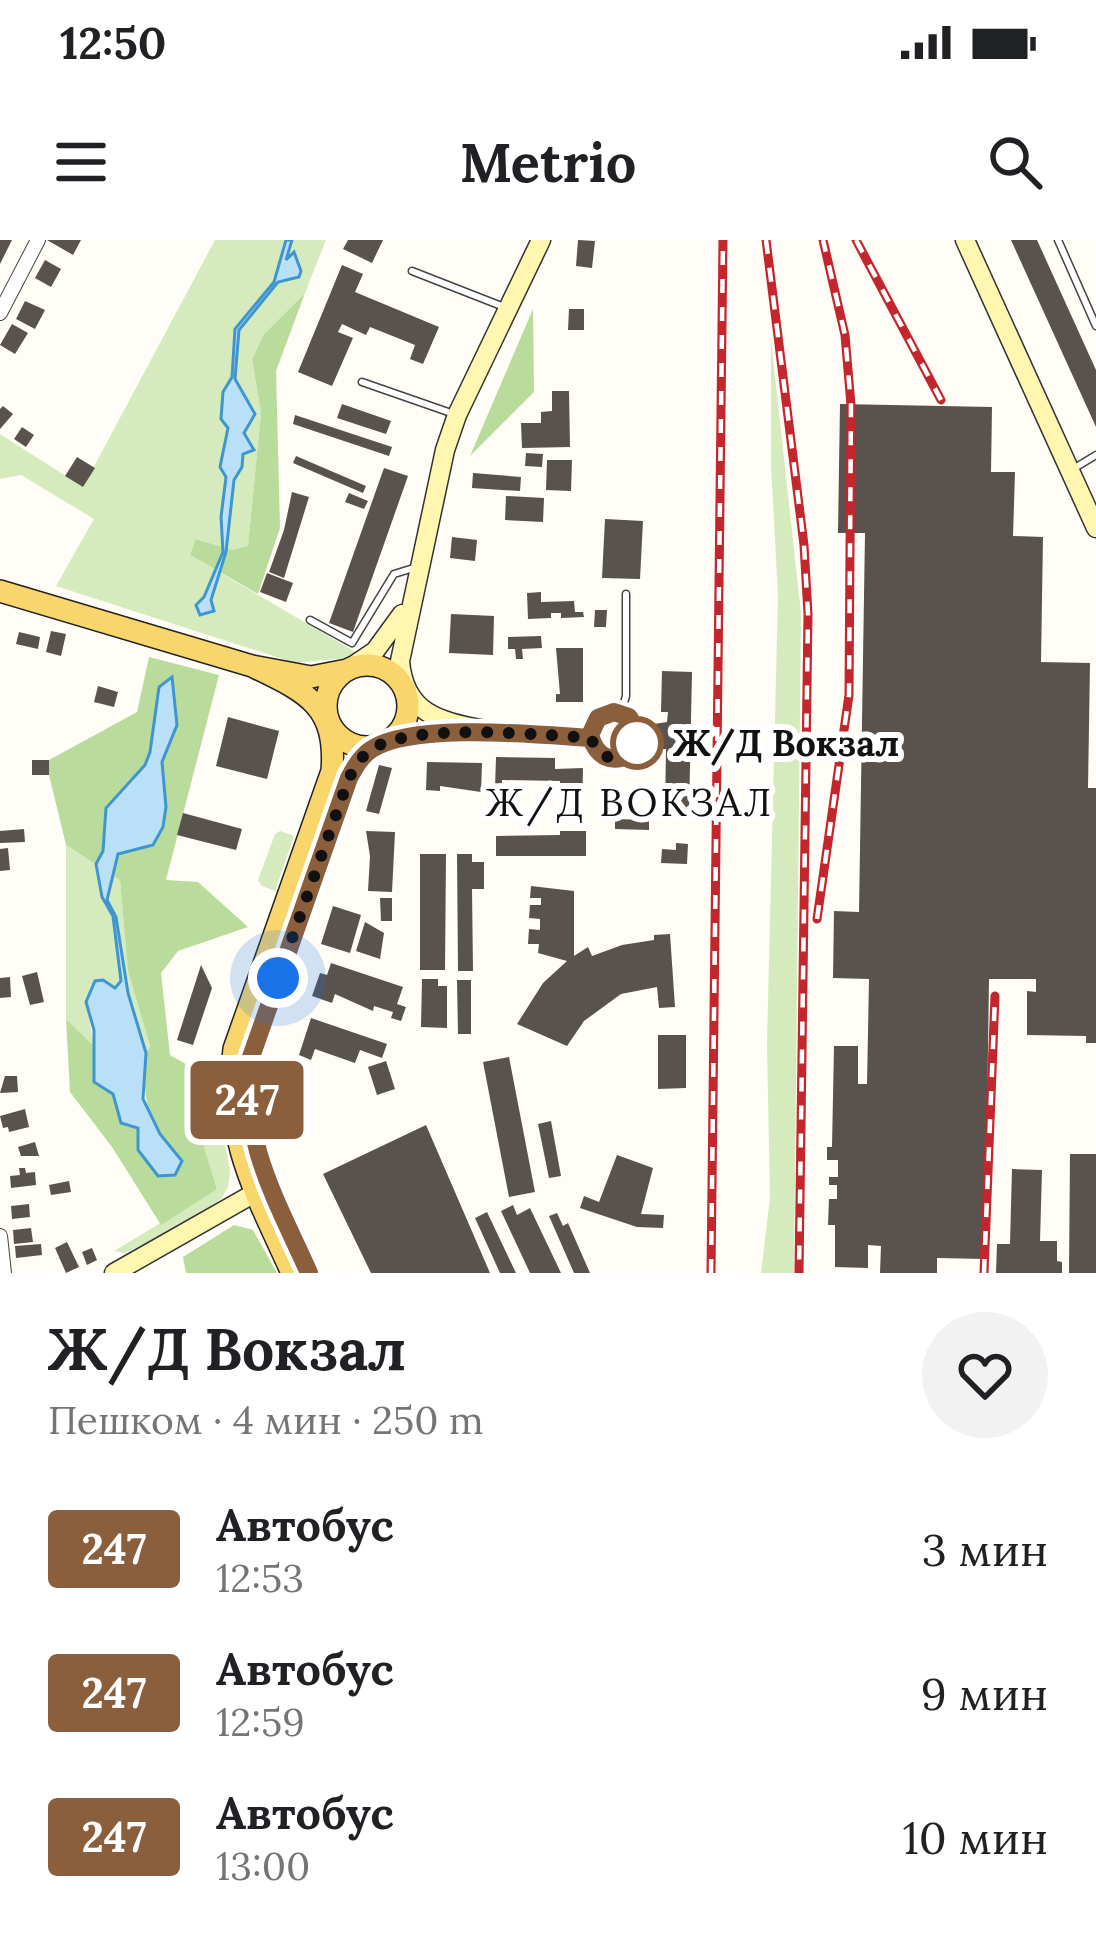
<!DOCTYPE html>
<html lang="ru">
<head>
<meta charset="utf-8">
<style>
	body { margin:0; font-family:Lora,serif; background:#f2f2f2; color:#202124; height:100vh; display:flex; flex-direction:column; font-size:45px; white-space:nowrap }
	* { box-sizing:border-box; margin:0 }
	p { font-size:39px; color:#757577 }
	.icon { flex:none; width:66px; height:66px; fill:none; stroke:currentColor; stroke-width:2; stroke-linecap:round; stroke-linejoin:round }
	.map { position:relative; height:1033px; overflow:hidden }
	.panel { display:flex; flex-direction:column; background:#fff; flex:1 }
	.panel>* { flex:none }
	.badge { padding:0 24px; border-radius:9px; font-size:42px; line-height:78px }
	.you { position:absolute; width:60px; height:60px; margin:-30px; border:9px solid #fff; border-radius:50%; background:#1a73e8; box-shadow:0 0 0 18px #1a73e833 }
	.map>.badge { position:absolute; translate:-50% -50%; box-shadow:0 0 0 6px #fff }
	.round { display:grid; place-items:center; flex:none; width:126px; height:126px; border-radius:63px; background:#f2f2f2 }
	.head { display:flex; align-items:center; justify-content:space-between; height:204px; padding:0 48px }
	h1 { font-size:57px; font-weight:700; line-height:90px }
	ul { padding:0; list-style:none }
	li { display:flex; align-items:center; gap:36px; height:144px; padding:0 48px }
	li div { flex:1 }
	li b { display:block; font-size:45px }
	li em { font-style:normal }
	li .badge { min-width:132px; font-weight:700; text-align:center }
	.status { display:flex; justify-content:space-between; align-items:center; height:84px; padding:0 60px; background:#fff; direction:ltr }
	.status svg { height:33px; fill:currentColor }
	header { display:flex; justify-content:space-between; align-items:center; height:156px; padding:0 48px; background:#fff; font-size:54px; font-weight:700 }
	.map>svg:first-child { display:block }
</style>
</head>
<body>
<div class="status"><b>12:50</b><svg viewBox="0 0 49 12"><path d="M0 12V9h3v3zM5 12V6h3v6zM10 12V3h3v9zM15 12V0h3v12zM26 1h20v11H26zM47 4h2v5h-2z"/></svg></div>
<header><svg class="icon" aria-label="menu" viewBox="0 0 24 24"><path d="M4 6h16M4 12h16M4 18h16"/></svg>Metrio<svg class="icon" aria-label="search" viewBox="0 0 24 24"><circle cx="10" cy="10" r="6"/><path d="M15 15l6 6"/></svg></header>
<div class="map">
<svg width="1096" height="1033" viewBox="0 0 1096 1033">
	<rect width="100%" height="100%" fill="#fffdf5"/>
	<path fill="#d5ebbd" d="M215,0H326L305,53L264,94L252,119L261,173L248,307L233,310L197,299L190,315L357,413L346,418L295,423L56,346L94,279L21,235L0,239V194L83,247Z
		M771,100L801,373L794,1033H761L770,958L767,804L778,355L771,226Z
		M280,591L294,596L275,651L262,646L258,640L275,594Z
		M66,605L120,640L128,731L150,806L146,813L128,753L95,741L86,761L94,806L66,779Z
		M200,832L215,849L230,931L228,947L221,959L179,988L125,1013L114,1011L217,949L199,891Z"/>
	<path fill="#b9dc9c" d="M305,53L276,131L280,288L258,354L190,315L196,299L233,310L248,306L261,173L252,119L264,94Z
		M533,69L534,152L470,216Z
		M149,417L219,435L166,640L198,642L248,687L178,711L161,733L170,815L200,832L199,891L217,949L161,985L112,907L70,852L66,779L94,806V842L113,853L138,888L182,921C147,878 142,867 146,813L150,806L128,731L120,640L66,605L49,535V520L137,472Z
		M234,985L253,990L277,1033H186L183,1017Z"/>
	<path fill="#b9e0f7" stroke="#3f96cf" stroke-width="3" d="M286,0H292L286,20L294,12L301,31L299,37L278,42L239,90L235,139L255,174L244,193L254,210L243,214L242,227L234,240L226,312L211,360L214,371L200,375L196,365L204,357L223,312L221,277L226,237L220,227L228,188L221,179L223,152L232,137L235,89L274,42Z
		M172,437L177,485L162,522L166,567L163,587L153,605L118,614L107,660L116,677L128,753L146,813L143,859L160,894L182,921L175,935L158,936L138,910V888L121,883L113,854L94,842V790L86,762L95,741L103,740L115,748L121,741L113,676L102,657L96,624L103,611L106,568L145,525L150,512L159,447Z"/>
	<path fill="#5a524d" d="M0,0H12L0,24Z
		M47,0H81L73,15Z
		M348,0H383L372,23L343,9Z
		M578,0L595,1L592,28L576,26Z
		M1011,0H1037L1096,130V187Z
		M45,20L61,29L51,47L35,38Z
		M342,25L363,34L355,52L439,87L423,124L410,119L415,105L370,87L366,95L342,84L338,92L353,98L332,146L298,132Z
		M25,61L45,70L35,89L16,79Z
		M569,69H584V90H568Z
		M12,84L28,93L15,114L0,105Z
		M552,151H569L570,207L522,208L521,183H541V172L552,171Z
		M342,164L391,181L386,194L337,178Z
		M840,164L992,167L991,232H1015L1013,296L1043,297L1041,422L1090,423L1088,548H1096V803H1086V796L1027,795V751L1036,752V739H989L985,1019L937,1018V1033H880L881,1006L868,1005V1028L835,1027V985H828L829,959H837V945H829V937H838V920H827V907H832L834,806H858V844H867L869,739L833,738L834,671L859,672L865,293H838Z
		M3,166L13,174L0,189V169Z
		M295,175L392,207L389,216L293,184Z
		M22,187L34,195L26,207L14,199Z
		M526,213L543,214L542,227L525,226Z
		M296,216L366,246L363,253L293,223Z
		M77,217L95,228L83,247L65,236Z
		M547,220H572L571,251L546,250Z
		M384,228L408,236L353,392L329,383Z
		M473,233L521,237L520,251L472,248Z
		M292,252L309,257L284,338L269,332L284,290Z
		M349,253L368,261L364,269L345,262Z
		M506,256L544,258L543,282L505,280Z
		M605,279L643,281L640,339L602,338Z
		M452,297L477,300L475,321L450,318Z
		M267,333L293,343L286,362L260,352Z
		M541,352V362L574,361L575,372H583L584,377L561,378V373H551V378L528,379L527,353Z
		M595,370H607L606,387H594Z
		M451,374L494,376L493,415L449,413Z
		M51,391L66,394L61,416L46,412Z
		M19,392L40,397L38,409L16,404Z
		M541,396L542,408L522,409L523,419H516L515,409H508V397Z
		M556,408H583V462H556V454H560Z
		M662,431L692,432L689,572L665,571L666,509H662V503L654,502V484L667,482L668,472H661Z
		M98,446L118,452L114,467L94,462Z
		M228,477L279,491L267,539L216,526Z
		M496,517L555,518V529L583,528L582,579H568V571H559L560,541L502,540V549H495Z
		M32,520H49V535H32Z
		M427,522L482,523L481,552L440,546V551L426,550Z
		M379,525L392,528L379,574L366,571Z
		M183,573L242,589L236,610L177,595Z
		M615,579L649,580V590L615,589Z
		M24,589L25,602L0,603V591Z
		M366,591L395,592L392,652L368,651L370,616Z
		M560,591H586V616H496V596L560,595Z
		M676,603L688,604L687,624L661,623L662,609L676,610Z
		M8,608L10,630L0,631V609Z
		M420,614H446L445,730H420Z
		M457,614H472V622H484V649H472L473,731H458Z
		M531,646L574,651V716L588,707L592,716L622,705L654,700V695L670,694L675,767L659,768L657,747L621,754L584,781L567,806L517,784L543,743L567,721L538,713L539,704H528L529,689L540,690V679L529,678L530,665H541V658H530Z
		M380,658H392V681H381Z
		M333,666L361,675L350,713L321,704Z
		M365,682L384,693L380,719L356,711Z
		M331,723L403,747L397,764L406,767L401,781L391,778L393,772L374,766L373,771L335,754L332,763L312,756L320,733L327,735Z
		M201,725L212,748L193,805L177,800Z
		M37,732L44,762L30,765L22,736Z
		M10,737L11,757L0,758V738Z
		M422,739H438V746H447V788L421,787Z
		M457,740H471V794H458Z
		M311,778L387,804L382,818L360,810L355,823L315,809L311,820L299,815Z
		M658,795H686V848L658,849Z
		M509,817L535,952L509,957L483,822Z
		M386,821L395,849L377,855L368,827Z
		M5,836H17L18,852L0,853Z
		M281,854L286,865L276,869L271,858Z
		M25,869L29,887L9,892L8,887L3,888L0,876Z
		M551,881L561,936L549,938L538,884Z
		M426,885L490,1033H371L323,934Z
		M35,902L39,916H21L18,907Z
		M1070,914H1096V1033H1069Z
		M617,915L653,928L641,974L664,975L663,988L637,987L580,968L584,956L599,962Z
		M19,928H25L26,933L35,932L36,945L11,948L10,936L20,935Z
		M1012,929L1042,930L1040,1001H1057V1021L1062,1022V1033H996L997,1004H1010Z
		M69,941L71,952L51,955L49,945Z
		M29,964L30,977L12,979L11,966Z
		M513,965L517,975L530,968L561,1033H530L501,971Z
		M487,972L516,1033H500L475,978Z
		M557,973L563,986L568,983L590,1033H574L549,976Z
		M31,988L33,1002L14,1004L13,990Z
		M67,1002L79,1027L66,1033L55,1008Z
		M41,1004L42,1015L16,1018L15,1006Z
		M92,1008L97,1020L87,1025L82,1012Z"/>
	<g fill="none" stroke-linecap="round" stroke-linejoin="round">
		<g stroke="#444" stroke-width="9">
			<path id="lane" d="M1058,0L1096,86
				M412,31L504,67
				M362,142L454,174
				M1073,229L1096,215
				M310,380L352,403L394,334L417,327
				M621,473L626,456V354"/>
		</g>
		<g stroke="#444" stroke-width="16">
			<path id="street" d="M0,73L38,0
				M0,996L4,1033"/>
		</g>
		<g stroke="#333" stroke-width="21">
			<path id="secondary" d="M965,0L1096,288
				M347,430L375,411L402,374
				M592 496a23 23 0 1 1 46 0a23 23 0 1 1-46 0Z
				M499,493C450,482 405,481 400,421L445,210L457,175L541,0
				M376,505C447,488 519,494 591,498
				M114,1033L267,946"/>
		</g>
		<g stroke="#222" stroke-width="24">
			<path id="primary" d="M0,351L252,426L311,437L347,430
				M326 466a41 41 0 1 1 82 0a41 41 0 1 1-82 0Z
				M252,426C306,452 337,465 332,531L234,809C222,897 257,955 292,1033
				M309,1033C285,979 247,916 246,855C246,843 249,829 251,817L349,538L362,516L376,505"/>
		</g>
		<use href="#lane" stroke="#fff" stroke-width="6"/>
		<use href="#street" stroke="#fff" stroke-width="14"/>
		<use href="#secondary" stroke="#fff6b0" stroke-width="18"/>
		<use href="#primary" stroke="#f9d66b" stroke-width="21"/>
		<g stroke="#c4262e" stroke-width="9">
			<path id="rail" d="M766,0L804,305L808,374L799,1033
				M856,0L941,160
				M817,679L849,455L851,165L845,95L823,0
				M711,1033L723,0
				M984,1033L995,756"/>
		</g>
		<use href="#rail" stroke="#fff" stroke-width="4.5" stroke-dasharray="14" stroke-linecap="butt"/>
	</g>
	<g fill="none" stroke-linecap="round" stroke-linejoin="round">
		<g stroke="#fff" stroke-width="27">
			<path id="line" d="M309,1033C277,961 239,899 251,817L349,538C355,527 361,516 372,509C415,482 540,495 591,498C597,516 611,524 628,515L639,496L629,477L614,472L598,478L591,493"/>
		</g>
		<use href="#line" stroke="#8b5e3c" stroke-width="18"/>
		<path stroke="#111" stroke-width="12" stroke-dasharray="0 21.6" d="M278,738L349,538C355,527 361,516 372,509C415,482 540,495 591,498C600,523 626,525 637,503"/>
	</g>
	<circle fill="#fff" stroke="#8b5e3c" stroke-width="6" cx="637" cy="503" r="24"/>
	<g text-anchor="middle" stroke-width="12" stroke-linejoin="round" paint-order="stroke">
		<g font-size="36" font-weight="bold" fill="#111" stroke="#fff" text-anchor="start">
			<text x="673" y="516">Ж/Д Вокзал</text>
		</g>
		<g font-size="39" letter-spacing="3" fill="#111" stroke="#fff">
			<text x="630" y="576">Ж/Д ВОКЗАЛ</text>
		</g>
	</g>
</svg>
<div class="you" style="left:278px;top:738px"></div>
<b class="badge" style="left:247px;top:860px;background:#8b5e3c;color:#fff">247</b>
</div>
<section class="panel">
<div class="head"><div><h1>Ж/Д Вокзал</h1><p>Пешком · 4 мин · 250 m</p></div><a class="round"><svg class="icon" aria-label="heart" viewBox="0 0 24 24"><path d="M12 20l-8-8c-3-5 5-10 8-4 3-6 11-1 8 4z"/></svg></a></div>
<ul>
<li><span class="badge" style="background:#8b5e3c;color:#fff">247</span><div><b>Автобус</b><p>12:53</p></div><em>3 мин</em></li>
<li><span class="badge" style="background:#8b5e3c;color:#fff">247</span><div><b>Автобус</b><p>12:59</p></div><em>9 мин</em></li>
<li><span class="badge" style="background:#8b5e3c;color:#fff">247</span><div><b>Автобус</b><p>13:00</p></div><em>10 мин</em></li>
</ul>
</section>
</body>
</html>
